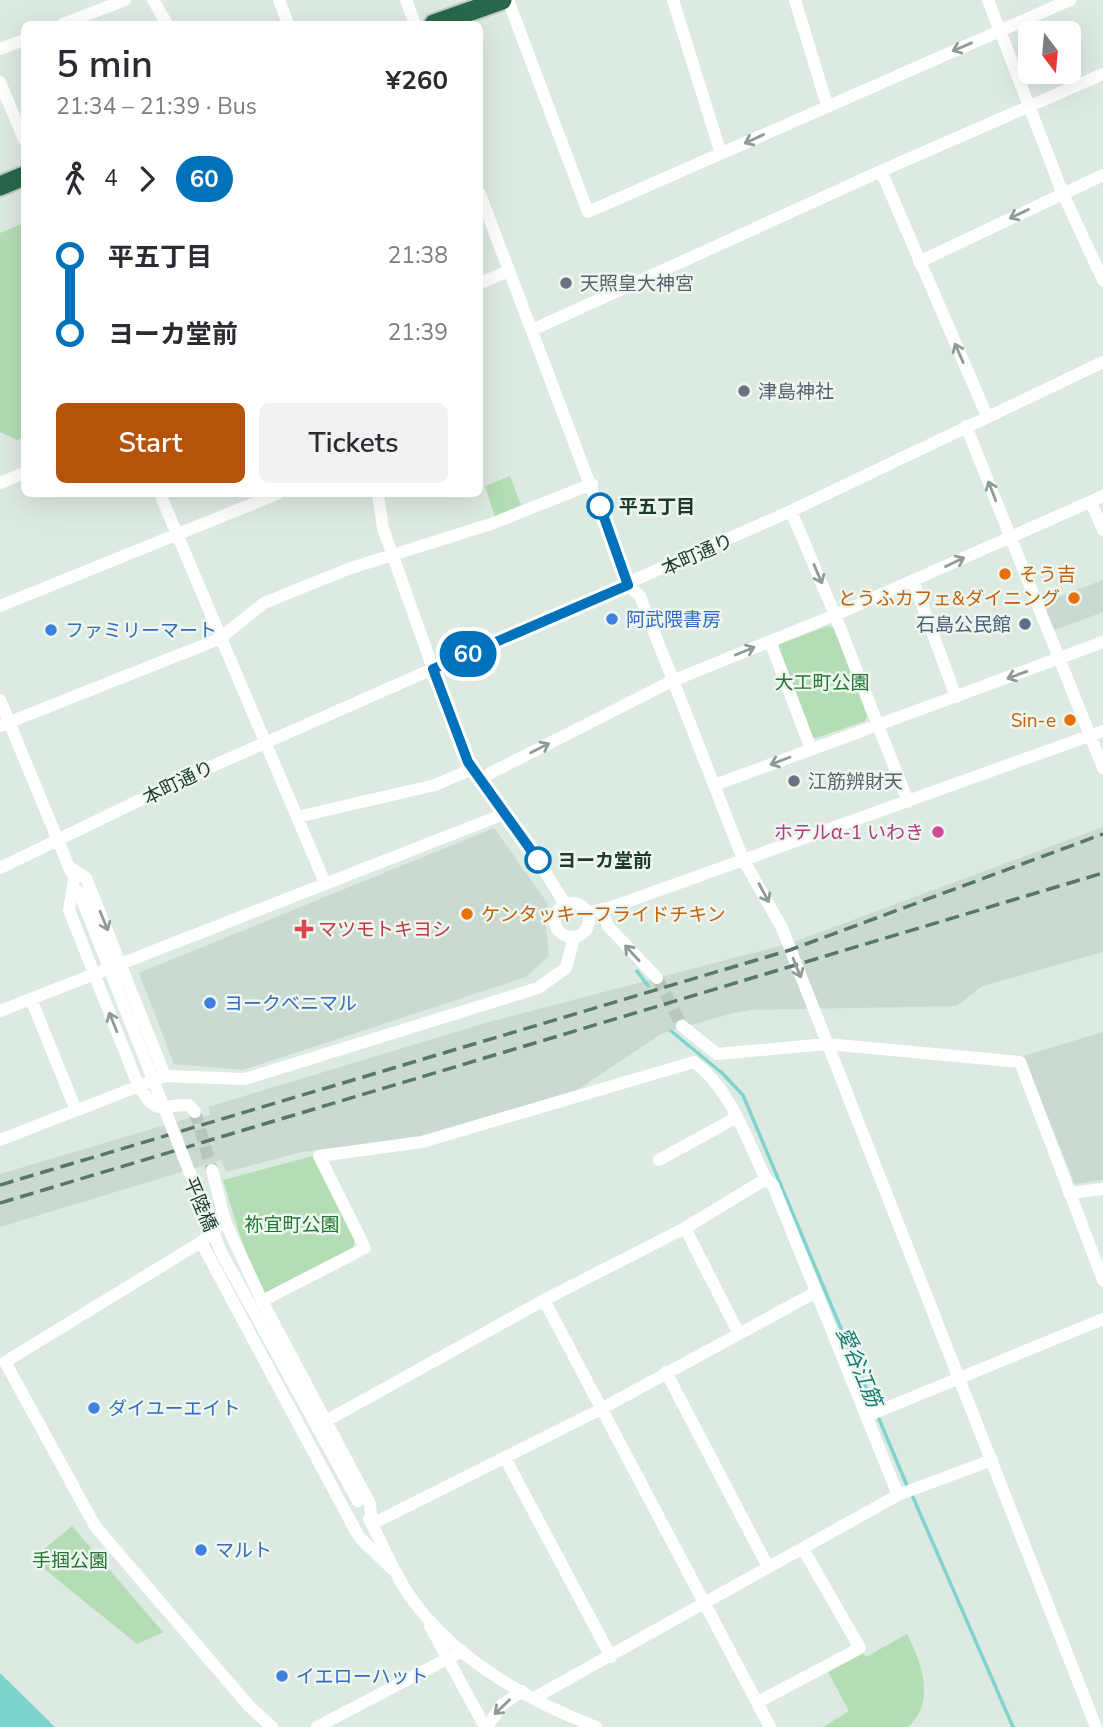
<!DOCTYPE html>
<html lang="en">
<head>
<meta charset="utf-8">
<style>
	body { margin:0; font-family:"Nunito Sans","Noto Sans JP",sans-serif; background:#f2f2f3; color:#2b2b33; height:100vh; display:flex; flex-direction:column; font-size:26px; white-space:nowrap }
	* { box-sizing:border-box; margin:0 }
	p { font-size:23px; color:#7c7c81 }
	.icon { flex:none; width:38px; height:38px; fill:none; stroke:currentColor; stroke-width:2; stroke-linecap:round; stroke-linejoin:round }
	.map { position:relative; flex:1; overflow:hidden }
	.details { position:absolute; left:21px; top:21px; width:462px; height:476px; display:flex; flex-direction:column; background:#fff; border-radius:10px; box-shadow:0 7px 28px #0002 }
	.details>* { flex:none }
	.badge { padding:0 14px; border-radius:23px; font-size:24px; line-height:46px }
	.needle { width:46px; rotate:164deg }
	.fabs { position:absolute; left:1018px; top:21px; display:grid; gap:14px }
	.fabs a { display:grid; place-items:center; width:63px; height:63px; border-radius:10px; background:#fff; box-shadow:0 7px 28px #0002; font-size:35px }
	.map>.badge { position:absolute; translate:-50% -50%; box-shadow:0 0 0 4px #fff }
	.legs { display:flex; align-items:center; gap:10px; height:77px; padding:0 35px; font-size:23px }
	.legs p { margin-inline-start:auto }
	.headline { display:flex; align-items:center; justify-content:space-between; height:119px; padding:0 35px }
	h1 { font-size:38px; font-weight:600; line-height:52px }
	.action { display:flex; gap:14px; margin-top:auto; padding:14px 35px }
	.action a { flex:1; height:80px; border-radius:10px; background:#b45309; color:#fff; font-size:28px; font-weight:600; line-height:80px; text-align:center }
	.action a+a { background:#f2f2f3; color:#2b2b33 }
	ul { padding:0 35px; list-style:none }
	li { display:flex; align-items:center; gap:24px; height:77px; font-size:26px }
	li i { display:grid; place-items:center; width:10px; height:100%; margin:0 9px; background:currentColor }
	li i::after { content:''; width:18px; height:18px; margin:-9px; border:5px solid; border-radius:50%; background:#fff }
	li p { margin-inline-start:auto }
	li:first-child i { background:linear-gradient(#0000 50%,currentColor 0) }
	li:last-child i { background:linear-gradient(currentColor 50%,#0000 0) }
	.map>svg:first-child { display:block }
</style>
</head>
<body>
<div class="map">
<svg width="1103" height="1727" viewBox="0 0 1103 1727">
	<rect width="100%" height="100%" fill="#ddeae1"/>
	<path fill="#cbdad0" d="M1103,580V612L1053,631L1042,603Z
		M1103,827V952L982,986L957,1006L750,1010L730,1014L663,1033L577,1090L433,1133L413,1139L302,1152L226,1172L221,1160L0,1227V1174L192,1117L210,1115L208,1107L489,1022L791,943Z
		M494,828L548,904L545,917L549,956L526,977L243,1070L174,1064L139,973Z
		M1103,1032V1180L1075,1184L1023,1056Z"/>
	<path fill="#b4ddb5" d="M24,223V437L17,440L0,432V233Z
		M510,476L521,505L495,517L485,486Z
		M828,626L834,628L867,716L865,721L816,738L811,736L777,649L780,644Z
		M316,1155L356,1234L352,1252L264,1298L241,1239L223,1180Z
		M72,1526L163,1632H164L137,1644L32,1559Z
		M907,1634C922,1663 936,1702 908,1727H823L849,1711L828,1672L863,1653L866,1657Z"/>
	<path fill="#80d4ce" d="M0,1673L55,1727H0Z"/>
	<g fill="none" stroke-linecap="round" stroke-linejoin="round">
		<path stroke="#80d4ce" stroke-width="3.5" d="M637,971L648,986
			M671,1031L722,1073L743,1095L908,1488
			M912,1495L1013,1727"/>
		<path stroke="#b7c7bd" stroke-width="12" stroke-dasharray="12 6" stroke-linecap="butt" d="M657,978L682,1026
			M195,1112L212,1170"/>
		<g stroke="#c0c8c4" stroke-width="23">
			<path id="highway" d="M434,24L502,0
				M0,186L24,176"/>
		</g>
		<path stroke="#fff" stroke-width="12" d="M153,0L167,24
			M279,0L288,24
			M406,0L415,24
			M508,0L588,212L1070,0
			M673,0L721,154
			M795,0L827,105
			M988,0L1063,194L1103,280
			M63,24L125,0
			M0,49L24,40
			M0,82L24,139
			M881,171L987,416
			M480,194L628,585L640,596L743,859L782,928L1096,1727
			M919,262L1103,175
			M480,283L509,271
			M532,330L881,171L1103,74
			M966,426L1103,768
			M0,483L24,473
			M160,494L325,883
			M378,494L383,528L460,745L472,769L524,838L565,904
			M1091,502L1103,530
			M791,511L835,615L908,802
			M913,580L956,697
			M0,606L277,494
			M770,641L811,749
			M0,700L71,872
			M0,726L219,639L264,603L348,569L491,524L592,484
			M479,779L672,681L835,615L1103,496
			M715,785L1103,642
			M297,817L435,785L472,769
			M68,866L86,878L165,1076
			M0,868L183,779L791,511L1103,362
			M74,880L69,910L138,1085C158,1117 157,1105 189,1105L195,1112
			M555 920a17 17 0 1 1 34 0a17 17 0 1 1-34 0Z
			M601,909L608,926L657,978
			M587,913L612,907L1103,731
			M31,999L76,1110
			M0,1011L504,814
			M682,1026L717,1054L827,1044L1020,1062L1103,1280
			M0,1140L165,1076L245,1079L538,988L566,968L574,937
			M659,1160L737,1117
			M212,1170L225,1221
			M1069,1193L1103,1189
			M685,1228L738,1332
			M201,1242L5,1362L95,1526L249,1706L272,1727
			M544,1300L770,1727
			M262,1301L365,1248L319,1156L422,1142L694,1062C730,1088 747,1140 766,1179L773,1185L898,1495
			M666,1372L768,1567
			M867,1416L1103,1319
			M326,1421L544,1300L685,1228L766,1179
			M505,1458L611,1657
			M369,1519C383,1545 393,1571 409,1595C453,1658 527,1700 596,1727
			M392,1569L359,1537L201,1242L225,1221L262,1301L370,1504L372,1524L601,1409L816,1292
			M430,1626L485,1727
			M534,1698L898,1495L992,1460
			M758,1702L860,1648L803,1549
			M317,1727L462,1651
			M487,1727L502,1705L522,1691"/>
		<use href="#highway" stroke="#28684c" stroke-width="19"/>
		<path stroke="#577767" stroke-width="3.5" stroke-dasharray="14 7" stroke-linecap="butt" d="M0,1185L790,950L1103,834
			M0,1203L1103,873"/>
		<path stroke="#fff" stroke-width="12" d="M79,892L221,1252L358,1501"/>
	</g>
	<defs><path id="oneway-shaft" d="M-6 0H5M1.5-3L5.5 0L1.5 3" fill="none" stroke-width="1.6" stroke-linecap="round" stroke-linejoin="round" transform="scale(1.75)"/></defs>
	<g stroke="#8e9c96">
		<use href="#oneway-shaft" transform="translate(962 47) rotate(157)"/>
		<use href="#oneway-shaft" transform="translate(754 139) rotate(155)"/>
		<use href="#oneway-shaft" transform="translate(1019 214) rotate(155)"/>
		<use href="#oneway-shaft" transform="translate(959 353) rotate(-114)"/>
		<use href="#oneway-shaft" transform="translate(992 491) rotate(-111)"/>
		<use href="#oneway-shaft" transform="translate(955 562) rotate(-25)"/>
		<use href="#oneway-shaft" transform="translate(818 574) rotate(67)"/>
		<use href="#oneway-shaft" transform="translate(745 651) rotate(-22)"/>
		<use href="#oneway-shaft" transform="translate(1017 675) rotate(160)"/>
		<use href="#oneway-shaft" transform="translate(540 748) rotate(-27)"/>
		<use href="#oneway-shaft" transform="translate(780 761) rotate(159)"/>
		<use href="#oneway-shaft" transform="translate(764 893) rotate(62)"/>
		<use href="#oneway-shaft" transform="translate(104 921) rotate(68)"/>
		<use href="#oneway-shaft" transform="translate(632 953) rotate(-133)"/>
		<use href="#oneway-shaft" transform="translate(797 968) rotate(68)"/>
		<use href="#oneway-shaft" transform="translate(113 1022) rotate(-112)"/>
		<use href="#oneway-shaft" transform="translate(502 1707) rotate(137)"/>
	</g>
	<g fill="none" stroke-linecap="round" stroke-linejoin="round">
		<g stroke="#fff" stroke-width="16">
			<path id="line-1" d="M538,860L468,762L433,669L628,585L600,506"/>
		</g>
		<use href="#line-1" stroke="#0072bc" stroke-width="10"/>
	</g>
	<g fill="#6b7280" stroke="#edf7f0" stroke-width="2.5">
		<circle cx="566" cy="283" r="7"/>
		<circle cx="744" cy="391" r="7"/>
		<circle cx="794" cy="781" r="7"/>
	</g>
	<g fill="#fff" stroke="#0072bc" stroke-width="3.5">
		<circle cx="600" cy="506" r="12"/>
		<circle cx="538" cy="860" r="12"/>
	</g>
	<g fill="#e8710a" stroke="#edf7f0" stroke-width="2.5">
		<circle cx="1005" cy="574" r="7"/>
		<circle cx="1074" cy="598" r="7"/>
		<circle cx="1070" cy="720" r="7"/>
		<circle cx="467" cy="914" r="7"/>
	</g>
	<g fill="#3f7fe0" stroke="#edf7f0" stroke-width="2.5">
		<circle cx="612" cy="619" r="7"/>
		<circle cx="51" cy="630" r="7"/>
		<circle cx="210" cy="1003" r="7"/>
		<circle cx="94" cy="1408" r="7"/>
		<circle cx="201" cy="1550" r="7"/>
		<circle cx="282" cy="1676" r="7"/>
	</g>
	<circle fill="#5c6f8a" stroke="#edf7f0" stroke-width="2.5" cx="1025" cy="624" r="7"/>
	<circle fill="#d1479c" stroke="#edf7f0" stroke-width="2.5" cx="938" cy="832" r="7"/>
	<path fill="#e0444e" stroke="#edf7f0" stroke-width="2.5" d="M300.5 918.5h7v7h7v7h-7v7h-7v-7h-7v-7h7z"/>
	<g text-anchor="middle" stroke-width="5" stroke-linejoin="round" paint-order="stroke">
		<g font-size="19" fill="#5b616d" stroke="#edf7f0" text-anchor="start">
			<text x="580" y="290">天照皇大神宮</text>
			<text x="758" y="398">津島神社</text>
			<text x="808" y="788">江筋辨財天</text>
		</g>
		<g font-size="19" font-weight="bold" fill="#1e3a2c" stroke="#edf7f0" text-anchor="start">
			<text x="619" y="513">平五丁目</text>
			<text x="557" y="867">ヨーカ堂前</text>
		</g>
		<g font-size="19" fill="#1e3a2c" stroke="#edf7f0">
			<text transform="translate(697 554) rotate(-24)" y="7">本町通り</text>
			<text transform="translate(178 782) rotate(-26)" y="7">本町通り</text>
			<text transform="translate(201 1204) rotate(67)" y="7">平陸橋</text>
		</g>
		<g font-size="19" fill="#c56008" stroke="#edf7f0" text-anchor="start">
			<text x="1019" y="581">そう吉</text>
			<text x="1060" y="605" text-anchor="end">とうふカフェ&amp;ダイニング</text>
			<text x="1056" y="727" text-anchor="end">Sin-e</text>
			<text x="481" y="921">ケンタッキーフライドチキン</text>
		</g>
		<g font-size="19" fill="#366cbe" stroke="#edf7f0" text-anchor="start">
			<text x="626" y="626">阿武隈書房</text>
			<text x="65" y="637">ファミリーマート</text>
			<text x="224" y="1010">ヨークベニマル</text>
			<text x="108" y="1415">ダイユーエイト</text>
			<text x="215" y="1557">マルト</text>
			<text x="296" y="1683">イエローハット</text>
		</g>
		<g font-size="19" fill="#4e5e75" stroke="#edf7f0" text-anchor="end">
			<text x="1011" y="631">石島公民館</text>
		</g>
		<g font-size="19" fill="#257432" stroke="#edf7f0">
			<text x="822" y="689">大工町公園</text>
			<text x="292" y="1231">祢宜町公園</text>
			<text x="70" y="1567">手掴公園</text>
		</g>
		<g font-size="19" fill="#b23c85" stroke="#edf7f0" text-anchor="end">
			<text x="924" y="839">ホテルα-1 いわき</text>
		</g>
		<g font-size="19" fill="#be3a42" stroke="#edf7f0" text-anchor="start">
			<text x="318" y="936">マツモトキヨシ</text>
		</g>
		<g font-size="21" font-style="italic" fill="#157973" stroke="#edf7f0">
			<text transform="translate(859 1367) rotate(67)" y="7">愛谷江筋</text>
		</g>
	</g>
</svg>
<div class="fabs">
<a><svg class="needle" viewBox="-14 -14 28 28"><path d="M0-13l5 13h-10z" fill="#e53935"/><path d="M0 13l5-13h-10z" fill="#7c7c81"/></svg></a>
</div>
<b class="badge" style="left:468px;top:654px;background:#0072bc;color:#fff">60</b>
<section class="details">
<div class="headline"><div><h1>5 min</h1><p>21:34 – 21:39 · Bus</p></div><b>¥260</b></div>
<div class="legs"><svg class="icon" aria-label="walk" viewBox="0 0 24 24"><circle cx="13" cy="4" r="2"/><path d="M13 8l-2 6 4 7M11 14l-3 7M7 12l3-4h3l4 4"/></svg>4<svg class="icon" aria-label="forward" viewBox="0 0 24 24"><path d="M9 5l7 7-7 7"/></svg><b class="badge" style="background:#0072bc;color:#fff">60</b></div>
<ul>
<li><i style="color:#0072bc"></i><b>平五丁目</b><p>21:38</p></li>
<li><i style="color:#0072bc"></i><b>ヨーカ堂前</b><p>21:39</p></li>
</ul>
<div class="action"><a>Start</a><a>Tickets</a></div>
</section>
</div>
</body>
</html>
